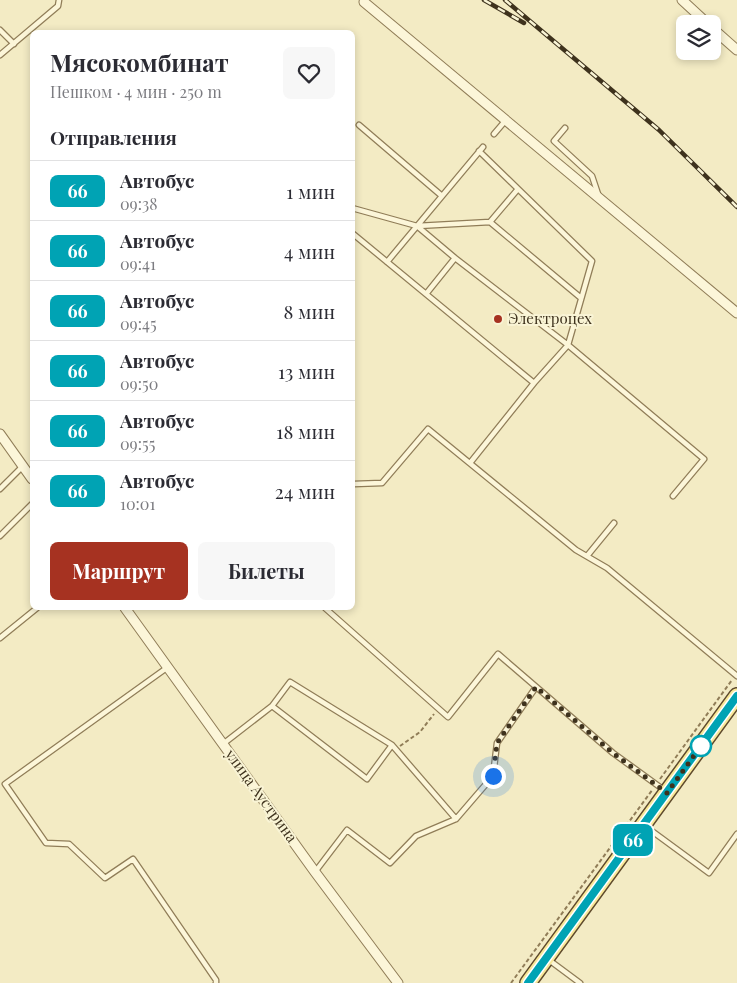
<!DOCTYPE html>
<html lang="ru">
<head>
<meta charset="utf-8">
<style>
	body { margin:0; font-family:"Playfair Display",serif; background:#f7f7f7; color:#2b2b33; height:100vh; display:flex; flex-direction:column; font-size:19px; white-space:nowrap }
	* { box-sizing:border-box; margin:0 }
	p { font-size:16px; color:#7c7c81 }
	.icon { flex:none; width:28px; height:28px; fill:none; stroke:currentColor; stroke-width:2; stroke-linecap:round; stroke-linejoin:round }
	.map { position:relative; flex:1; overflow:hidden }
	.details { position:absolute; left:30px; top:30px; width:325px; height:580px; display:flex; flex-direction:column; background:#fff; border-radius:8px; box-shadow:0 2px 8px #0003 }
	.details>* { flex:none }
	.badge { padding:0 10px; border-radius:8px; font-size:18px; line-height:32px }
	.fabs { position:absolute; left:676px; top:15px; display:grid; gap:10px }
	.fabs a { display:grid; place-items:center; width:45px; height:45px; border-radius:8px; background:#fff; box-shadow:0 2px 8px #0003; font-size:25px }
	.you { position:absolute; width:25px; height:25px; margin:-12px; border:4px solid #fff; border-radius:50%; background:#1a73e8; box-shadow:0 0 0 8px #1a73e833 }
	.map>.badge { position:absolute; translate:-50% -50%; box-shadow:0 0 0 2px #fff }
	h2 { padding:0 20px; font-size:19px; line-height:45px }
	.round { display:grid; place-items:center; flex:none; width:52px; height:52px; border-radius:8px; background:#f7f7f7 }
	.overview { display:flex; align-items:center; justify-content:space-between; height:85px; padding:0 20px }
	h1 { font-size:24px; font-weight:700; line-height:38px }
	.primary-button { display:flex; gap:10px; margin-top:auto; padding:10px 20px }
	.primary-button a { flex:1; height:58px; border-radius:8px; background:#a63221; color:#fff; font-size:20px; font-weight:700; line-height:58px; text-align:center }
	.primary-button a+a { background:#f7f7f7; color:#2b2b33 }
	ul { padding:0; list-style:none }
	li { display:flex; align-items:center; gap:15px; height:60px; padding:0 20px; border-top:1px solid #e1e1e2 }
	li div { flex:1 }
	li b { display:block; font-size:19px }
	li em { font-style:normal }
	li .badge { min-width:55px; font-weight:700; text-align:center }
	.map>svg:first-child { display:block }
</style>
</head>
<body>
<div class="map">
<svg width="737" height="983" viewBox="0 0 737 983">
	<rect width="100%" height="100%" fill="#f3ebc4"/>
	<g fill="none" stroke-linecap="round" stroke-linejoin="round">
		<g stroke="#907d58" stroke-width="7">
			<path id="service" d="M0,30L14,44
				M0,55L58,6L59,0
				M359,125L442,196
				M565,128L554,141L592,176L598,194
				M494,134L506,120
				M518,189L490,222L581,298
				M352,208L417,226L455,258
				M417,226L490,222
				M352,233L534,383L470,463
				M387,262L483,147
				M426,294L455,258L568,345L592,261L479,151
				M534,383L568,345L704,459L673,496
				M352,483L354,484L382,483L428,429L576,550L607,568L737,676
				M0,489L23,466
				M0,536L32,504
				M587,556L614,523
				M325,608L448,717L498,654L613,753L664,790
				M0,638L37,608
				M168,667L5,784L46,843L69,844L105,878L133,859L216,980V983
				M272,706L367,779L392,745
				M223,744L272,706L290,682L392,745L456,819
				M645,826L709,873L737,834
				M315,872L347,830L390,863L416,836L456,819L493,776L497,743L536,687
				M549,960L580,983"/>
		</g>
		<g stroke="#907d58" stroke-width="11">
			<path id="minor" d="M682,0L708,24
				M364,2L737,313
				M712,28L737,50
				M0,434L32,479
				M125,608L315,872L398,983"/>
		</g>
		<g stroke="#5e4a2c" stroke-width="18">
			<path id="primary" d="M528,983L737,696"/>
		</g>
		<path stroke="#907d58" stroke-width="2" stroke-dasharray="4 2.5" stroke-linecap="butt" d="M400,746L420,732L434,714
			M660,779L732,680
			M511,983L653,789"/>
		<use href="#service" stroke="#fcf6d9" stroke-width="4.5"/>
		<use href="#minor" stroke="#fcf6d9" stroke-width="9"/>
		<use href="#primary" stroke="#f9e898" stroke-width="15"/>
		<g stroke="#3e321d" stroke-width="4.5">
			<path id="rail" d="M484,0L524,23
				M505,0L659,130L737,207"/>
		</g>
		<use href="#rail" stroke="#f9f4d5" stroke-width="2.5" stroke-dasharray="8" stroke-linecap="butt"/>
	</g>
	<g fill="none" stroke-linecap="round" stroke-linejoin="round">
		<g stroke="#fff" stroke-width="11">
			<path id="line" d="M528,983L737,696"/>
		</g>
		<use href="#line" stroke="#00a3b4" stroke-width="8"/>
		<path stroke="#3e321d" stroke-width="5" stroke-dasharray="0 9" d="M493,776L497,743L536,687L613,753L667,793L701,746"/>
	</g>
	<circle fill="#a63221" stroke="#f9f4d5" stroke-width="2" cx="498" cy="319" r="5"/>
	<circle fill="#fff" stroke="#00a3b4" stroke-width="2.5" cx="701" cy="746" r="10"/>
	<g text-anchor="middle" stroke-width="4" stroke-linejoin="round" paint-order="stroke">
		<g font-size="15" fill="#3e321d" stroke="#f9f4d5" text-anchor="start">
			<text x="508" y="324">Электроцех</text>
		</g>
		<g font-size="15" fill="#3e321d" stroke="#f9f4d5">
			<text transform="translate(261 796) rotate(54)" y="5">улица Аустрина</text>
		</g>
	</g>
</svg>
<div class="fabs">
<a><svg class="icon" aria-label="layers" viewBox="0 0 24 24"><path d="M12 4l9 5-9 5-9-5zM3 14l9 5 9-5"/></svg></a>
</div>
<div class="you" style="left:493px;top:776px"></div>
<b class="badge" style="left:633px;top:840px;background:#00a3b4;color:#fff">66</b>
<section class="details">
<div class="overview"><div><h1>Мясокомбинат</h1><p>Пешком · 4 мин · 250 m</p></div><a class="round"><svg class="icon" aria-label="heart" viewBox="0 0 24 24"><path d="M12 20l-8-8c-3-5 5-10 8-4 3-6 11-1 8 4z"/></svg></a></div>
<h2>Отправления</h2>
<ul>
<li><span class="badge" style="background:#00a3b4;color:#fff">66</span><div><b>Автобус</b><p>09:38</p></div><em>1 мин</em></li>
<li><span class="badge" style="background:#00a3b4;color:#fff">66</span><div><b>Автобус</b><p>09:41</p></div><em>4 мин</em></li>
<li><span class="badge" style="background:#00a3b4;color:#fff">66</span><div><b>Автобус</b><p>09:45</p></div><em>8 мин</em></li>
<li><span class="badge" style="background:#00a3b4;color:#fff">66</span><div><b>Автобус</b><p>09:50</p></div><em>13 мин</em></li>
<li><span class="badge" style="background:#00a3b4;color:#fff">66</span><div><b>Автобус</b><p>09:55</p></div><em>18 мин</em></li>
<li><span class="badge" style="background:#00a3b4;color:#fff">66</span><div><b>Автобус</b><p>10:01</p></div><em>24 мин</em></li>
</ul>
<div class="primary-button"><a>Маршрут</a><a>Билеты</a></div>
</section>
</div>
</body>
</html>
